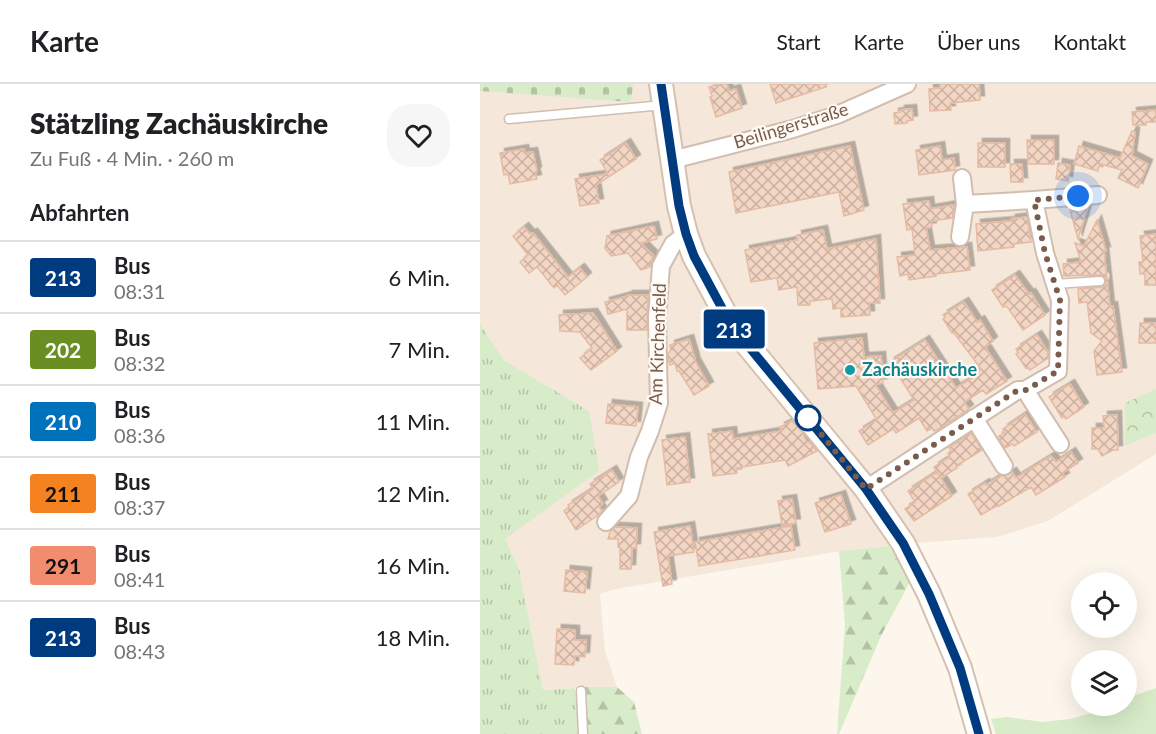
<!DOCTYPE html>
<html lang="de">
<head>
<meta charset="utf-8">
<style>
	body { margin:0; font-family:Lato,sans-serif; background:#f6f6f6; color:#202124; height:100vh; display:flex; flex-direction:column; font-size:22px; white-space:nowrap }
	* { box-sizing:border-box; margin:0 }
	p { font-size:20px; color:#757577 }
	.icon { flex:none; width:33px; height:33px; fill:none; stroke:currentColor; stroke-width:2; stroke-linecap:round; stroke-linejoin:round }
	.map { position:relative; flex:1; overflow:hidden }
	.sheet { display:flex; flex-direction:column; background:#fff; width:480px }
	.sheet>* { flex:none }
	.badge { padding:0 12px; border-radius:4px; font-size:21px; line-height:39px }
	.buttons { position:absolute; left:591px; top:488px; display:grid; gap:12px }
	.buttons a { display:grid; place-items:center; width:66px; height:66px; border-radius:50%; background:#fff; box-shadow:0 6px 24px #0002; font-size:30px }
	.you { position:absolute; width:30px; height:30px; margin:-15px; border:4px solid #fff; border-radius:50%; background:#1a73e8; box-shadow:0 0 0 9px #1a73e833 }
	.map>.badge { position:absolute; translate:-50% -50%; box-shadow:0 0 0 3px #fff }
	h2 { padding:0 30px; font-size:22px; line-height:54px }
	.round { display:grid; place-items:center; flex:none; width:63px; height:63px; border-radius:24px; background:#f6f6f6 }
	.headline { display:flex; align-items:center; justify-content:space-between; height:102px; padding:0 30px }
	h1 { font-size:28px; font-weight:800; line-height:45px }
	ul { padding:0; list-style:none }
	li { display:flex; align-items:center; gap:18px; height:72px; padding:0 30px; border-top:2px solid #e0e0e0 }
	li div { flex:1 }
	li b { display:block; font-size:22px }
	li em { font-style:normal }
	li .badge { min-width:66px; font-weight:700; text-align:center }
	header { display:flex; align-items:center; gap:36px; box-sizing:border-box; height:84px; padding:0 30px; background:#fff; border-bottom:2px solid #e0e0e0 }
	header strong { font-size:28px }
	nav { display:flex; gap:33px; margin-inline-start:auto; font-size:21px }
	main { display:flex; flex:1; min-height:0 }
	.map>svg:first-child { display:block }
</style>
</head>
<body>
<header>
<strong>Karte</strong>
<nav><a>Start</a><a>Karte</a><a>Über uns</a><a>Kontakt</a></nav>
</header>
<main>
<section class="sheet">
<div class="headline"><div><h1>Stätzling Zachäuskirche</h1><p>Zu Fuß · 4 Min. · 260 m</p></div><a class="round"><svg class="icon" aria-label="heart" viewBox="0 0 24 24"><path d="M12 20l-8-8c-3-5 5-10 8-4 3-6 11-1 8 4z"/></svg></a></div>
<h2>Abfahrten</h2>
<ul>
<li><span class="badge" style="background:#003b80;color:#fff">213</span><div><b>Bus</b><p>08:31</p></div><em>6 Min.</em></li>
<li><span class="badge" style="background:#6b8e23;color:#fff">202</span><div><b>Bus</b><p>08:32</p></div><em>7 Min.</em></li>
<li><span class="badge" style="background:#0072bc;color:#fff">210</span><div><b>Bus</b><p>08:36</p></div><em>11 Min.</em></li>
<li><span class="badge" style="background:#f58220;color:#111">211</span><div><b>Bus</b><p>08:37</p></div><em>12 Min.</em></li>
<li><span class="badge" style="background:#f18d6e;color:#111">291</span><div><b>Bus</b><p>08:41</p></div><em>16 Min.</em></li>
<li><span class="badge" style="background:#003b80;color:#fff">213</span><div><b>Bus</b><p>08:43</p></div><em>18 Min.</em></li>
</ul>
</section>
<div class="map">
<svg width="676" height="650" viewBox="0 0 676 650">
	<defs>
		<pattern id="grass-tufts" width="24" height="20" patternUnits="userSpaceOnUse" patternTransform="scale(1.5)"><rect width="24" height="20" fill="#d8ecc9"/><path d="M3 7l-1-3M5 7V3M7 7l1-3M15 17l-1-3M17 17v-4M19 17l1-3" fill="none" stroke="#b4c2a5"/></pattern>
		<pattern id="forest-firs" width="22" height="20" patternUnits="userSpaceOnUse" patternTransform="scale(1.5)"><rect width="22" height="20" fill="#d8ecc9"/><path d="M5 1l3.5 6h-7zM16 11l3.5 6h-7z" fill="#b4c2a5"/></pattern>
		<pattern id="cemetery-stones" width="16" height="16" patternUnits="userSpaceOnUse" patternTransform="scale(1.5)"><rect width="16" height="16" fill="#d8ecc9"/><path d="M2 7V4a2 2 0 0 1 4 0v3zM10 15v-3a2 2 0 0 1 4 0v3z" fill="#b4c2a5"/></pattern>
		<pattern id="park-crowns" width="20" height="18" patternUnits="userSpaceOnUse" patternTransform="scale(1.5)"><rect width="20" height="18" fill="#d8ecc9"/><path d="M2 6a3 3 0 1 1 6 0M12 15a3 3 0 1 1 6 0" fill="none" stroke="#b4c2a5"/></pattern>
		<pattern id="building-cross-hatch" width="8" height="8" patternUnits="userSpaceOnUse" patternTransform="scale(1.5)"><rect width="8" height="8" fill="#f3d5c3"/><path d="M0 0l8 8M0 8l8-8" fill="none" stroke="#cab0a1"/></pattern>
		<filter id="shadow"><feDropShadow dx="4.5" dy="-4.5" stdDeviation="0" flood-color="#0004"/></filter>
	</defs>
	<rect width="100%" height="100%" fill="#fdf6ec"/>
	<path fill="#f5e8da" d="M0,0H676V370L568,437L517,453L448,458L360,467L136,505L120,510L125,567L137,603H104L63,606L39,484L24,454L109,327L24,276L0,240Z"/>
	<path fill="url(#grass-tufts)" d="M0,240L24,276L109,327L119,387L25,455L39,484L63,606L95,604L100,650H0Z"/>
	<path fill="url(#forest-firs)" d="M409,462L431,496L402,550L359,650H357L365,541L359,467Z
		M104,603H137L154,618L162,650H107Z"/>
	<path fill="url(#cemetery-stones)" d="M0,0H153L151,18L0,7Z"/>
	<path fill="url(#park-crowns)" d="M676,305V349L645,362V319Z"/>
	<path fill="#d8ecc9" d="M676,604V650H516L511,635L527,633L562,638L590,635L612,629L630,621H646L647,614Z"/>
	<path fill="url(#building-cross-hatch)" stroke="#e6bba3" stroke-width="1.5" filter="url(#shadow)" d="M240,0H247L249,7L256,5L262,24L236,33L230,13L232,12L229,3Z
		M290,0H346V3L296,19Z
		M460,0H499L500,16L470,19L471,26L450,27L449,5L460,4Z
		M432,25L433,36L427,37V39L415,40L414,29L420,28V26Z
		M676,26V38H666V41H653L652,28Z
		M652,47L655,48L652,72L668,80L658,104L638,94L642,86L620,80L618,85V87L594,80L599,62L640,74Z
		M547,56H574V80H548Z
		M146,59L156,75L116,101L119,119L100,122L95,95L128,90L120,76Z
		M498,59H525V83H498Z
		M370,62L384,126L364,132L359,108L256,129L249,88Z
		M460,62L462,76L474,74L475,86L439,91L436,66Z
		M44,65L45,69L53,68L57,87L55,88L57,95L30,100L28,90L24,91L20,69Z
		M578,79L590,81L588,97L576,95Z
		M530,80H542L543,98H531Z
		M449,117L450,125L474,121L472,134L451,137L452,143L446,144L450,166L487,163L490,186L456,190V192L429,196L428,190L420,192L417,173L435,171L432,145L427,146L423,120Z
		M608,122L598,155L590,126Z
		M547,133L551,158L534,160V163L498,167L496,140L531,137V135Z
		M617,136L626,167H624L630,223L633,222L642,288L617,291L614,267L622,257L611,249L607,218L599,219L598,205L621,203L625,200L626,196L625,193L620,191L584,192L583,180L601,178L595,159L604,162Z
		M174,142L177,155L161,159L173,171L170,183L161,186L148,169L131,172L125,164L127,152Z
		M44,143L50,150L53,149L88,193L100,184L107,193L85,211L77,201L74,204L57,183L49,189L40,178L48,171L33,152Z
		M343,146L347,165L396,155L400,219H389L390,231L361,233V224L353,225L352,215L330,217V221H318L317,203L299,206L297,194L271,198L265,166L318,156L317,151Z
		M676,150V201H665V190H660L659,178H663L660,152Z
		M535,191L549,210L551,209L565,231L543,246L528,224L526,222L523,223L512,206Z
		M148,211H168L167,246H147V225L128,230L125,218L148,212Z
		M484,218L497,238L500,236L513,257L505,263L527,297L506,310L503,306L484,318L489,325L457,346L454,347L452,344L447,347L439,334L416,349L413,345L388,361L379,347L397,336L376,302L338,305L334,259L382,254L384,273L401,272L403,299L395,300L413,329L434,316L410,278L445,256L476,304L494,293L492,290L501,285L474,249H472L463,235L465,233L463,231Z
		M113,229L137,267L111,286L100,274L112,264L100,248L80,247L79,231Z
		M660,239H676V259H659Z
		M557,251L568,268V274L550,286L547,283L546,284L536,270L538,269L536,265Z
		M209,255L215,275H214L229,302L214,311L199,287H197L195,279L190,281L188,275V270L191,266L190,261Z
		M590,300L604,323L586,335L584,332L582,334L569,313Z
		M128,320L158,323L156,342L126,339Z
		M545,330L557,348L534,362L533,360L525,364L518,353L525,348L523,345Z
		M637,331L638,366H633L622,372L618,365H612V344H624L623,332Z
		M312,337L322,348L327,359L329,358L337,367L308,382L305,376L256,384L257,389L233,392L228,350L252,347L253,355L302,347L300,343Z
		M491,349L502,366L476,382L477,384L461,394L454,383L470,373L468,369L471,367L469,364Z
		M205,353L210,398L187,401L182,356Z
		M591,368L598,379L582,389L585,393L556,411L551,403L519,422L518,421L501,431L488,410L505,399L506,401L521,392H525L532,388L536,394L571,372L576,378Z
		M132,386L139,398L118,412L123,420L119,422L122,427L117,432L96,446L84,427L89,423L88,421L113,405L110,400Z
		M457,388L472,412L434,437L425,425L435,418L428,407Z
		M361,411L371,440L345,448L335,419Z
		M312,415L316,439L302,441L298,417Z
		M210,442L214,468L188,472L192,500L183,502L174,448Z
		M311,442L315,466L219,482L215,458Z
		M135,443L157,444L156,464H152L151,485H140V464L138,463V455H128L130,448Z
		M86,486L107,488L105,509L84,507Z
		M77,545L95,546V556H106L105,573L95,572L94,581L75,580Z"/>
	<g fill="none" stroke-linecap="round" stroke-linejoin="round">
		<g stroke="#d1beb0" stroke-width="11">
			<path id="lane" d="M29,35L184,21
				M575,200L620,197
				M101,607L103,650"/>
		</g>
		<g stroke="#d1beb0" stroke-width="20">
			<path id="street" d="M192,76L313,45L357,31L427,0
				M482,94L485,120
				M480,153L485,120L554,116L618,111
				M545,306L580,360
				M494,334L524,382
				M386,405L538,306H545L578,287L580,216L565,169L554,116
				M126,438L149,412L159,373L170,347L179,319L177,234L181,182L193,160L206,150"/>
		</g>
		<g stroke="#d6c0b0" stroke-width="26">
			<path id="secondary" d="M181,0L199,122L206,150L214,172L251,241L386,405L423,459L449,510L480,584L499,650"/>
		</g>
		<use href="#lane" stroke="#fff" stroke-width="8"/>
		<use href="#street" stroke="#fff" stroke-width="16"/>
		<use href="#secondary" stroke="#fff" stroke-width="22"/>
	</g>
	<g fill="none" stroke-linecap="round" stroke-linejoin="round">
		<g stroke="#fff" stroke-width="14">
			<path id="line" d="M181,0L199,122L206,150L214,172L251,241L386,405L423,459L449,510L480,584L499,650"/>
		</g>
		<use href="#line" stroke="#003b80" stroke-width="9"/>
		<path stroke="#7a5c4d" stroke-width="6" stroke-dasharray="0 10.8" d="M328,334L386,405L538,306H546L578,287L580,216L565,169L554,116L598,112"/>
	</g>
	<circle fill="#0f9aa8" stroke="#fffaf3" stroke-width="2" cx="370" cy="286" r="6"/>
	<circle fill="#fff" stroke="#003b80" stroke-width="3" cx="328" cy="334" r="12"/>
	<g text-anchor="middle" stroke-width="4.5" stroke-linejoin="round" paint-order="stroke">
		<g font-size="18" fill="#7a5c4d" stroke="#fffaf3">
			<text transform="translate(311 42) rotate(-17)" y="6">Beilingerstraße</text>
			<text transform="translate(178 260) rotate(-88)" y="6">Am Kirchenfeld</text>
		</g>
		<g font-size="18" font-weight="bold" fill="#0d838f" stroke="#fffaf3" text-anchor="start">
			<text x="382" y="292">Zachäuskirche</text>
		</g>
	</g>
</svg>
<div class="buttons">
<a><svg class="icon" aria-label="locate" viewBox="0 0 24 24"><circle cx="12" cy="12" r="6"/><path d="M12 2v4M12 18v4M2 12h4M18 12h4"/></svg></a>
<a><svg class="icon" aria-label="layers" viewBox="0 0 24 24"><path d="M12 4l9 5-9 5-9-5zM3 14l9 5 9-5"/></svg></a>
</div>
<div class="you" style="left:598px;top:112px"></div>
<b class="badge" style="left:254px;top:245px;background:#003b80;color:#fff">213</b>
</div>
</main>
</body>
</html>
